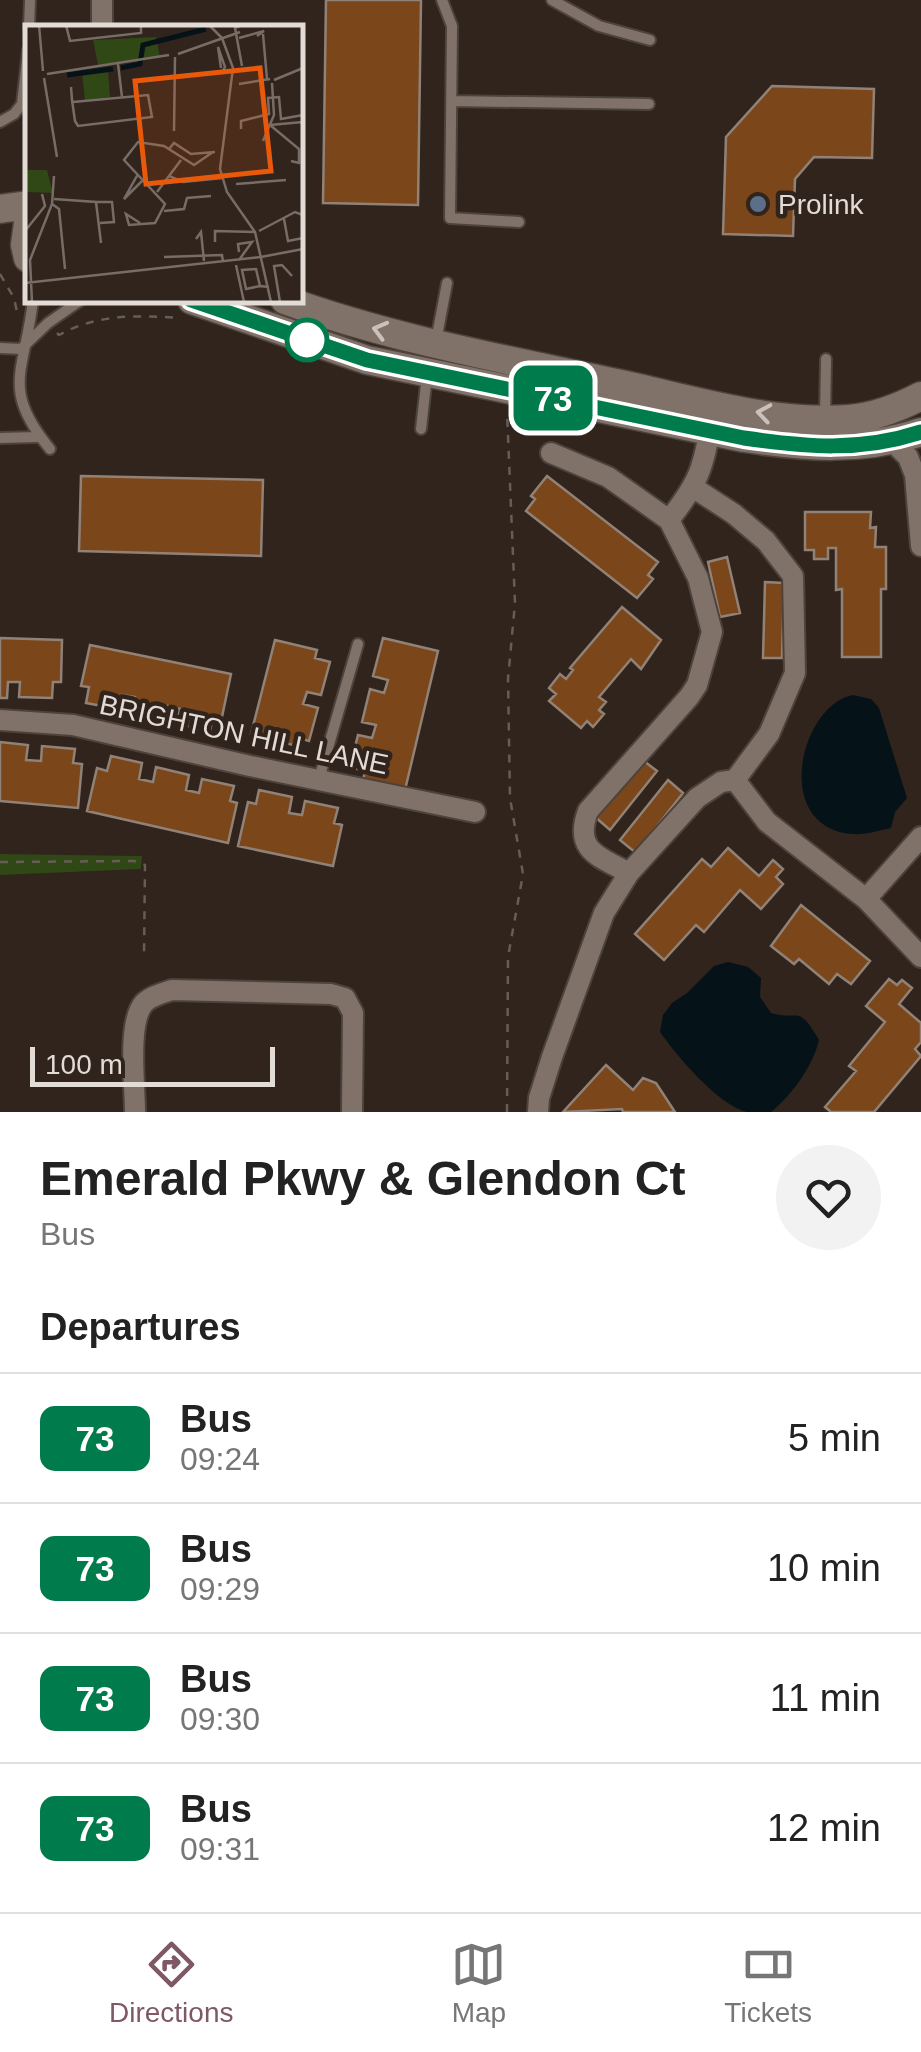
<!DOCTYPE html>
<html lang="en">
<head>
<meta charset="utf-8">
<style>
	body { margin:0; font-family:Helvetica,sans-serif; background:#f2f2f2; color:#222; height:100vh; display:flex; flex-direction:column; font-size:38px; white-space:nowrap }
	* { box-sizing:border-box; margin:0 }
	p { font-size:32px; color:#767676 }
	.icon { flex:none; width:55px; height:55px; fill:none; stroke:currentColor; stroke-width:2; stroke-linecap:round; stroke-linejoin:round }
	.map { position:relative; height:1112px; overflow:hidden }
	.sheet { display:flex; flex-direction:column; background:#fff; flex:1 }
	.sheet>* { flex:none }
	.badge { padding:0 20px; border-radius:15px; font-size:35px; line-height:65px }
	.scale { position:absolute; left:30px; bottom:25px; width:245px; box-sizing:border-box; padding-left:10px; border:5px solid #e3dbd6; border-top:0; font-size:28px; line-height:35px; white-space:nowrap; color:#e3dbd6; -webkit-text-stroke:8px #30241c; paint-order:stroke }
	.map>.badge { position:absolute; translate:-50% -50%; box-shadow:0 0 0 5px #fff }
	h2 { padding:0 40px; font-size:38px; line-height:90px }
	.round { display:grid; place-items:center; flex:none; width:105px; height:105px; border-radius:52px; background:#f2f2f2 }
	.headline { display:flex; align-items:center; justify-content:space-between; height:170px; padding:0 40px }
	h1 { font-size:48px; font-weight:700; line-height:75px }
	ul { padding:0; list-style:none }
	li { display:flex; align-items:center; gap:30px; height:130px; padding:0 40px; border-top:2px solid #e0e0e0 }
	li div { flex:1 }
	li b { display:block; font-size:38px }
	li em { font-style:normal }
	li .badge { min-width:110px; font-weight:700; text-align:center }
	.dock { display:flex; justify-content:space-around; align-items:center; height:140px; border-top:2px solid #e0e0e0; background:#fff; font-size:28px; color:#767676 }
	.dock a { display:grid; justify-items:center; gap:5px }
	.dock .selected { color:#7f5865 }
	.map>svg:first-child { display:block }
</style>
</head>
<body>
<div class="map">
<svg width="921" height="1112" viewBox="0 0 921 1112">
	<rect width="100%" height="100%" fill="#30241c"/>
	<path fill="#304716" d="M0,854L142,856L141,869L0,875Z"/>
	<path fill="#051218" d="M853,695L871,699L879,708L907,798L895,812L891,828C878,831 865,835 852,834C771,827 800,705 853,695Z
		M728,962L748,967L761,978L760,997L771,1013C801,1021 798,1004 819,1040C813,1066 792,1095 771,1112C764,1112 754,1112 747,1112C718,1105 677,1056 660,1032L663,1015L672,1003L687,993L714,966Z"/>
	<path fill="#7a461a" stroke="#918278" stroke-width="2.5" d="M326,0H421L418,205L323,203Z
		M772,86L874,89L872,158L814,157L795,179L793,236L723,234L726,137Z
		M81,476L263,480L261,556L79,551Z
		M547,476L658,562L648,575L653,579L637,598L526,511L535,499L531,496Z
		M805,512H871L870,528L876,527L875,547H886V589H881V657H842V589L836,590V548H828V559H814V550H805Z
		M727,557L740,613L720,617L708,562Z
		M765,582L784,583L782,658H763Z
		M622,607L661,640L641,669L631,659L599,697L606,702L599,710L604,714L593,727L587,721L581,728L549,701L556,694L549,688L560,674L566,679L573,670L570,668Z
		M0,638L62,640L61,682H53L52,698L19,697L20,682H8L7,698H0Z
		M383,638L438,651L405,790L363,780L365,771L350,767L358,735L372,738L376,725L362,722L370,689L384,693L388,680L373,676Z
		M275,640L317,650L315,658L330,662L321,695L307,692L303,704L318,708L309,741L295,737L293,745L251,734Z
		M90,645L231,674L222,717L213,716L210,731L177,724L180,709L168,706L165,720L131,713L135,697L122,695L118,709L86,703L89,687L81,686Z
		M0,742L28,745L26,760L41,761L42,746L75,749L73,763L82,764L78,808L0,801Z
		M111,756L142,763L139,779L153,782L156,767L189,775L186,790L199,793L202,779L234,786L230,801L237,803L228,843L87,811L97,768L107,771Z
		M640,758L657,771L610,830L594,816Z
		M668,780L683,793L636,853L620,840Z
		M259,790L292,797L289,813L302,815L305,801L338,808L334,823L342,825L333,866L238,846L248,802L256,804Z
		M728,848L759,876L773,860L783,869L776,877L783,884L761,909L740,890L704,932L696,925L664,960L635,934L702,859L711,867Z
		M801,905L870,961L851,984L837,974L829,984L799,959L794,964L771,946Z
		M889,979L897,985L902,980L912,988L899,1004L921,1023V1042L915,1049L921,1056L874,1112H831L825,1107L856,1071L849,1066L885,1022L866,1006Z
		M606,1065L633,1090L643,1078L656,1083L675,1112H623L622,1109L563,1112Z"/>
	<g fill="none" stroke-linecap="round" stroke-linejoin="round">
		<g stroke="#4d433c" stroke-width="14">
			<path id="lane" d="M442,0L452,26L450,218L519,222
				M552,0L599,26L650,40
				M29,28L30,0
				M452,101L649,104
				M0,122L14,114L22,104L28,51
				M33,300C25,372 0,388 50,449
				M436,341L447,283
				M0,348L21,349L48,323L81,300
				M825,418L826,359
				M421,429L427,375
				M0,438L37,437
				M319,779L358,644"/>
		</g>
		<g stroke="#4d433c" stroke-width="24">
			<path id="street" d="M102,28V0
				M892,441L908,457L915,475L921,546
				M551,453L608,477L669,520
				M0,720L73,725L250,766L475,812
				M735,780L767,822L866,899L921,957
				M629,873C600,857 573,851 588,811L689,697L697,685L712,632L698,578L669,520C700,481 703,468 712,419
				M866,899L921,837
				M135,1112C135,1086 127,1022 144,1003C151,996 163,993 172,990L331,994L345,998L353,1013L352,1112
				M538,1112L539,1098L552,1057L604,913L629,873L697,798L721,782L735,780L769,734L795,673L793,576L766,541L734,514L694,488"/>
		</g>
		<g stroke="#4d433c" stroke-width="31">
			<path id="secondary" d="M0,209L28,205
				M28,223L25,245L28,258
				M192,300L367,360L744,438C805,447 861,452 921,432
				M285,300C392,339 505,359 616,383C691,399 772,425 849,419C875,417 898,408 921,396"/>
		</g>
		<path stroke="#675d56" stroke-width="2.5" stroke-dasharray="8 8" stroke-linecap="butt" d="M0,274L14,298L17,312
			M57,333L59,335C97,314 136,315 179,318
			M0,862L134,861L145,865L144,957
			M507,1112L508,957L523,874L510,798L508,679L515,603L507,412"/>
		<use href="#lane" stroke="#807268" stroke-width="10"/>
		<use href="#street" stroke="#807268" stroke-width="20"/>
		<use href="#secondary" stroke="#807268" stroke-width="28"/>
	</g>
	<defs><path id="oneway-chevron" d="M-2-3.5L2.5 0L-2 3.5" fill="none" stroke-width="1.6" stroke-linecap="round" stroke-linejoin="round" transform="scale(2.5)"/></defs>
	<g stroke="#cac1ba">
		<use href="#oneway-chevron" transform="translate(380 330) rotate(-165)"/>
		<use href="#oneway-chevron" transform="translate(764 413) rotate(-171)"/>
	</g>
	<g fill="none" stroke-linecap="round" stroke-linejoin="round">
		<g stroke="#fff" stroke-width="22">
			<path id="line" d="M191,300L367,360L744,438C806,447 860,452 921,432"/>
		</g>
		<use href="#line" stroke="#007b4b" stroke-width="15"/>
	</g>
	<circle fill="#5c6f8a" stroke="#30241c" stroke-width="4" cx="758" cy="204" r="10"/>
	<circle fill="#fff" stroke="#007b4b" stroke-width="5" cx="307" cy="340" r="20"/>
	<g text-anchor="middle" stroke-width="9" stroke-linejoin="round" paint-order="stroke">
		<g font-size="28" fill="#e3dbd6" stroke="#30241c" text-anchor="start">
			<text x="778" y="214">Prolink</text>
		</g>
		<g font-size="28" fill="#e3dbd6" stroke="#30241c">
			<text transform="translate(244 734) rotate(12)" y="10">BRIGHTON HILL LANE</text>
		</g>
	</g>
	<g transform="translate(25 25)">
		<rect width="278" height="278" fill="#30241c"/>
		<path d="M131,12L135,32L73,40L68,15ZM83,45L85,72L60,75L57,49ZM0,145H22L28,168L0,167Z" fill="#304716"/>
		<path fill="none" stroke="#051218" stroke-width="5" d="M96,43L115,39L118,20L181,4M42,50L88,44"/>
		<path fill="none" stroke="#786d66" stroke-width="2.5" d="M14,0L18,46M41,0L45,16L116,8V0M184,0L197,13L208,43L195,144L202,167L230,207L246,277M238,9L242,54M214,13L239,6L232,11M153,29L215,7M93,39L97,72M217,41L210,3L217,0M196,43L193,22L200,42L196,49M22,49L144,30M19,53L32,132M249,55L278,43M214,59L245,54M46,62L47,75L50,96L53,101L127,92L123,70L48,77M216,104V96L244,89L243,73L254,72L256,94L278,90M149,106L150,32M238,116L249,90L247,58M144,124L149,118L166,129L190,127M266,136L274,138V124L245,100L278,97M113,149L99,174L117,156M144,151L158,157L198,153M211,159L261,155M132,167L156,135M29,174L71,177L76,218M71,177H87L89,197L75,198M27,179L34,184L40,244M139,186L159,184L162,173L186,171M259,194L263,216L278,213M115,198L101,189L104,200L130,198L140,179L99,135L113,117L139,121L169,140L188,127M0,206L20,181L17,169M234,206L270,187L278,190M171,214L176,207L179,236M190,217V206L230,207M139,232L197,230L198,237M236,232L278,224M214,235L227,217L213,219L214,227M211,240L219,277M0,258L236,232M235,261L221,264L217,245L231,244L235,261L244,262M7,277L5,235L27,179L29,151M255,277L249,241L257,240L267,251"/>
		<path fill="#e8590c" fill-opacity="0.15" stroke="#e8590c" stroke-width="5" d="M235,43L246,146L121,159L110,56Z"/>
		<rect width="278" height="278" fill="none" stroke="#e3dbd6" stroke-width="5"/>
	</g>
</svg>
<div class="scale">100 m</div>
<b class="badge" style="left:553px;top:398px;background:#007b4b;color:#fff">73</b>
</div>
<section class="sheet">
<div class="headline"><div><h1>Emerald Pkwy &amp; Glendon Ct</h1><p>Bus</p></div><a class="round"><svg class="icon" aria-label="heart" viewBox="0 0 24 24"><path d="M12 20l-8-8c-3-5 5-10 8-4 3-6 11-1 8 4z"/></svg></a></div>
<h2>Departures</h2>
<ul>
<li><span class="badge" style="background:#007b4b;color:#fff">73</span><div><b>Bus</b><p>09:24</p></div><em>5 min</em></li>
<li><span class="badge" style="background:#007b4b;color:#fff">73</span><div><b>Bus</b><p>09:29</p></div><em>10 min</em></li>
<li><span class="badge" style="background:#007b4b;color:#fff">73</span><div><b>Bus</b><p>09:30</p></div><em>11 min</em></li>
<li><span class="badge" style="background:#007b4b;color:#fff">73</span><div><b>Bus</b><p>09:31</p></div><em>12 min</em></li>
</ul>
</section>
<nav class="dock">
<a class="selected"><svg class="icon" aria-label="directions" viewBox="0 0 24 24"><path d="M12 3l9 9-9 9-9-9zM9 14v-3h6M13 9l2 2-2 2"/></svg>Directions</a>
<a><svg class="icon" aria-label="map" viewBox="0 0 24 24"><path d="M3 6l6-2 6 2 6-2v14l-6 2-6-2-6 2zM9 4v14M15 6v14"/></svg>Map</a>
<a><svg class="icon" aria-label="tickets" viewBox="0 0 24 24"><path d="M3 7h18v10H3zM15 7v10"/></svg>Tickets</a>
</nav>
</body>
</html>
